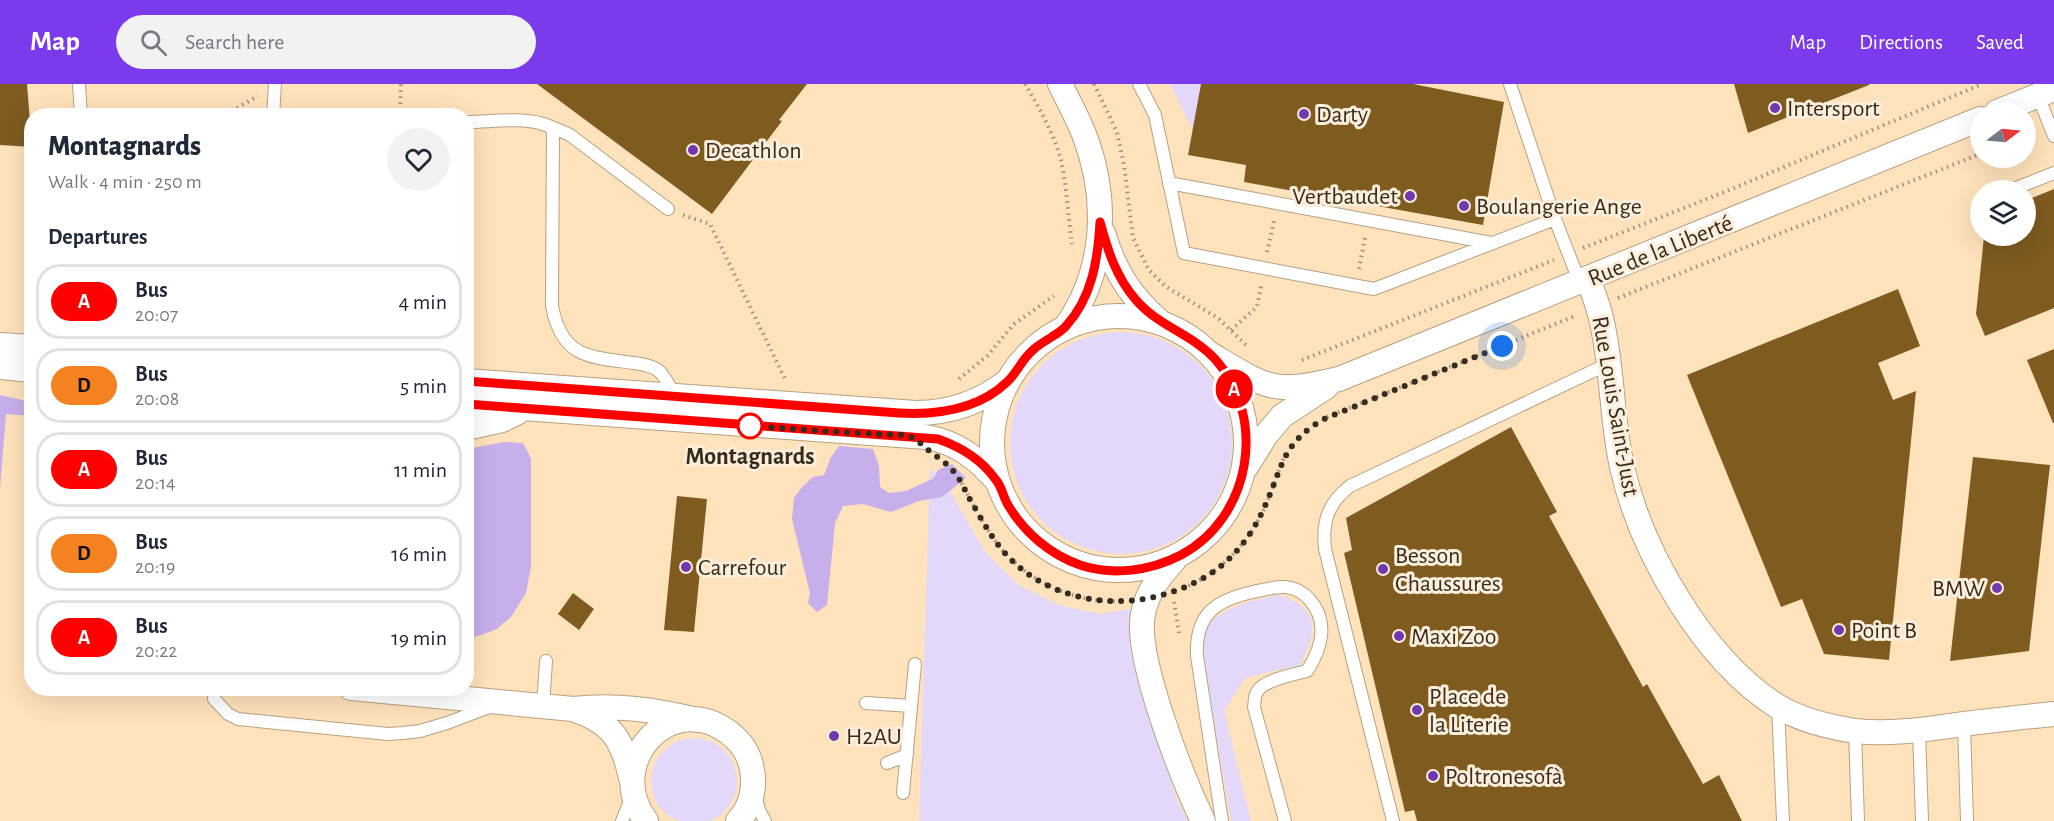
<!DOCTYPE html>
<html lang="en">
<head>
<meta charset="utf-8">
<style>
	body { margin:0; font-family:"Alegreya Sans",sans-serif; background:#f2f2f3; color:#1f2937; height:100vh; display:flex; flex-direction:column; font-size:22px; white-space:nowrap }
	* { box-sizing:border-box; margin:0 }
	p { font-size:20px; color:#747a83 }
	.icon { flex:none; width:33px; height:33px; fill:none; stroke:currentColor; stroke-width:2; stroke-linecap:round; stroke-linejoin:round }
	.map { position:relative; flex:1; overflow:hidden }
	.drawer { position:absolute; left:24px; top:24px; width:450px; height:588px; display:flex; flex-direction:column; background:#fff; border-radius:24px; box-shadow:0 6px 24px #0002 }
	.drawer>* { flex:none }
	.badge { padding:0 12px; border-radius:20px; font-size:21px; line-height:39px }
	.needle { width:39px; rotate:74deg }
	.controls { position:absolute; left:1970px; top:18px; display:grid; gap:12px }
	.controls a { display:grid; place-items:center; width:66px; height:66px; border-radius:50%; background:#fff; box-shadow:0 6px 24px #0002; font-size:30px }
	.you { position:absolute; width:30px; height:30px; margin:-15px; border:4px solid #fff; border-radius:50%; background:#1a73e8; box-shadow:0 0 0 9px #1a73e833 }
	.map>.badge { position:absolute; translate:-50% -50%; box-shadow:0 0 0 3px #fff }
	h2 { padding:0 24px; font-size:22px; line-height:54px }
	.round { display:grid; place-items:center; flex:none; width:63px; height:63px; border-radius:32px; background:#f2f2f3 }
	.overview { display:flex; align-items:center; justify-content:space-between; height:102px; padding:0 24px }
	h1 { font-size:28px; font-weight:800; line-height:45px }
	ul { padding:0; list-style:none }
	li { display:flex; align-items:center; gap:18px; height:75px; margin:0 12px 9px; padding:0 12px; border:3px solid #e0e1e3; border-radius:24px }
	li div { flex:1 }
	li b { display:block; font-size:22px }
	li em { font-style:normal }
	li .badge { min-width:66px; font-weight:700; text-align:center }
	header { display:flex; align-items:center; gap:36px; box-sizing:border-box; height:84px; padding:0 30px; background:#7c3aed; color:#fff }
	header strong { font-size:28px }
	nav { display:flex; gap:33px; margin-inline-start:auto; font-size:21px }
	.search { width:420px; height:54px; background:#f2f2f3; display:flex; align-items:center; gap:15px; box-sizing:border-box; padding:0 21px; border-radius:33px; color:#747a83; font-size:22px }
	.map>svg:first-child { display:block }
</style>
</head>
<body>
<header>
<strong>Map</strong>
<div class="search"><svg class="icon" aria-label="search" viewBox="0 0 24 24"><circle cx="10" cy="10" r="6"/><path d="M15 15l6 6"/></svg>Search here</div>
<nav><a>Map</a><a>Directions</a><a>Saved</a></nav>
</header>
<div class="map">
<svg width="2054" height="737" viewBox="0 0 2054 737">
	<rect width="100%" height="100%" fill="#fceeda"/>
	<path fill="#fee2bb" fill-rule="evenodd" d="M0,0H2054V737H0ZM1980,28H2025V74H1980ZM32,32H466V604H32ZM1980,106H2025V152H1980Z"/>
	<path fill="#e4d8fa" d="M1170,0H1201L1193,46Z
		M1010 359a111 111 0 1 1 222 0a111 111 0 1 1-222 0Z
		M930,384L944,396L985,468L1019,501L1059,521L1100,530L1130,525L1129,555L1139,600L1178,718L1188,737H919Z
		M1279,511C1320,523 1318,549 1300,581L1245,594L1224,627L1251,737H1231L1205,585C1204,573 1201,559 1205,548C1214,524 1257,515 1279,511Z
		M651 697a43 43 0 1 1 86 0a43 43 0 1 1-86 0Z"/>
	<path fill="#c7afec" d="M0,311L31,318L32,332L6,330L0,405Z
		M504,358L523,359L531,374V483L526,509L511,533L497,545L467,556V365Z
		M839,362L873,365L879,382L880,403L889,409L906,407L934,394L938,386L952,380L966,394L942,413L919,417L891,428L863,420L843,422L835,439L827,521L817,528L808,519L810,509L792,435L794,414L802,403L813,393L824,391L831,373Z"/>
	<path fill="#7f5b20" d="M0,0H27L32,63L0,61Z
		M537,0H807L779,36L782,37L712,130Z
		M1201,0H1413L1504,18L1483,141L1244,98L1246,81L1188,71Z
		M1734,0H1869V1L1748,49Z
		M2054,105V224L1985,252L1976,230L1984,152H2025V117Z
		M1898,205L1920,262L1878,279L1893,316L1916,307L1889,576L1824,570L1802,515L1781,523L1687,291Z
		M2054,265V339H2053L2027,276Z
		M1511,343L1557,428L1549,432L1643,603L1647,600L1703,700L1719,691L1742,737H1417L1414,726L1405,728L1344,469L1352,466L1346,434Z
		M1973,373L2050,381L2029,567L1950,577Z
		M677,412L707,415L694,548L664,546Z
		M573,509L594,525L579,546L558,530Z"/>
	<g fill="none" stroke-linecap="round" stroke-linejoin="round">
		<g stroke="#b6a182" stroke-width="14">
			<path id="service" d="M79,0L81,32
				M1139,0L1155,31L1184,169L1374,205L1555,135
				M1510,0L1555,135L1580,199
				M2038,12L2054,52
				M273,32L275,0
				M466,38C490,38 520,33 543,40C552,43 561,47 570,51L668,125
				M553,44L552,222C562,274 589,273 634,279C642,280 654,282 660,288C666,294 670,304 675,311
				M1169,99L1491,159
				M2011,106L2054,89
				M215,604L214,615L228,630L238,635L388,650L403,649L420,647L447,639L492,622
				M866,619L911,622
				M543,622L546,577
				M1778,622L1783,737
				M1964,640L1967,737
				M1919,646L1922,737
				M1855,647L1858,737
				M887,679L907,671
				M903,709L915,580
				M755,710L759,726L765,737
				M622,737L632,712
				M1222,737L1197,572C1195,530 1216,516 1253,508C1264,506 1275,502 1285,503C1295,504 1303,508 1309,515C1329,537 1322,564 1307,587C1295,590 1263,596 1257,608C1254,612 1255,619 1254,623L1285,737
				M1393,737L1325,465C1322,438 1328,419 1350,402L1608,280"/>
		</g>
		<g stroke="#b6a182" stroke-width="26">
			<path id="minor" d="M1060,0C1068,16 1077,33 1084,50C1109,115 1106,187 1065,244
				M1997,28L2054,5
				M1103,149C1114,186 1130,212 1159,237
				M1588,195C1593,208 1598,221 1601,234C1613,283 1611,334 1622,383C1641,467 1703,575 1777,622C1800,636 1829,643 1855,647C1891,651 1927,645 1964,640C1994,636 2024,633 2054,630
				M992 359a127 127 0 1 1 254 0a127 127 0 1 1-254 0Z
				M0,261L32,263
				M1210,270C1267,304 1272,311 1339,295L1980,35
				M0,283L32,286
				M466,297L916,329C951,329 981,318 1008,297
				M466,320L926,353C957,358 978,375 998,398
				M466,344L502,336L518,328
				M1246,383L1266,351L1282,332L1326,303
				M1175,475C1160,492 1147,507 1143,530C1134,573 1183,695 1203,737
				M351,604L573,625C616,620 656,626 697,636
				M575,626C613,639 623,657 631,694
				M646,737C603,679 670,605 728,648C739,656 748,668 751,681C756,701 752,722 738,737"/>
		</g>
		<path stroke="#9b8f7f" stroke-width="4" stroke-dasharray="1.5 4.5" stroke-linecap="butt" d="M1025,0C1039,23 1054,50 1061,76C1067,103 1068,133 1072,160
			M1094,0L1117,48L1124,81L1133,154L1149,186L1165,202L1218,234L1246,261
			M230,32V28L258,12
			M400,32L401,0
			M2025,51L2034,48
			M683,131L710,140L786,297
			M1583,164L1722,109L1982,0
			M1267,168L1274,137
			M1359,185L1365,154
			M1618,214L1980,70
			M1231,246L1257,223L1261,202
			M1302,276L1554,176
			M959,295L987,272L1014,240L1054,212
			M1327,333L1575,232
			M959,394C971,417 983,441 999,462C1027,497 1076,520 1121,517
			M1183,504C1222,488 1249,459 1266,421C1273,404 1278,386 1286,369
			M1174,518L1179,549"/>
		<use href="#service" stroke="#fff" stroke-width="12"/>
		<use href="#minor" stroke="#fff" stroke-width="24"/>
	</g>
	<g fill="none" stroke-linecap="round" stroke-linejoin="round">
		<g stroke="#fff" stroke-width="14">
			<path id="line" d="M466,297L899,329C936,331 978,326 1007,298C1017,289 1022,275 1033,266C1042,257 1060,250 1066,242C1092,214 1098,175 1100,138C1108,167 1116,193 1136,216C1158,242 1192,250 1215,275C1268,334 1251,434 1181,471C1150,487 1113,492 1080,481C1049,470 1024,448 1008,421C1003,413 1002,403 996,396C982,376 961,363 938,355L466,320"/>
		</g>
		<use href="#line" stroke="#fe0000" stroke-width="9"/>
		<path stroke="#352c1f" stroke-width="6" stroke-dasharray="0 10.8" d="M750,342C792,345 835,348 877,350C887,351 904,349 913,354C918,356 922,361 927,365C936,372 947,379 954,388C960,395 964,404 968,412C978,429 987,446 999,462C1048,525 1139,532 1205,493C1233,477 1252,451 1265,422C1283,382 1282,359 1324,335L1502,262"/>
	</g>
	<g fill="#7138ae" stroke="#fceeda" stroke-width="2">
		<circle cx="1775" cy="24" r="6"/>
		<circle cx="1304" cy="30" r="6"/>
		<circle cx="693" cy="66" r="6"/>
		<circle cx="1410" cy="112" r="6"/>
		<circle cx="1464" cy="122" r="6"/>
		<circle cx="686" cy="483" r="6"/>
		<circle cx="1383" cy="485" r="6"/>
		<circle cx="1997" cy="504" r="6"/>
		<circle cx="1839" cy="546" r="6"/>
		<circle cx="1399" cy="552" r="6"/>
		<circle cx="1417" cy="626" r="6"/>
		<circle cx="834" cy="652" r="6"/>
		<circle cx="1433" cy="692" r="6"/>
	</g>
	<circle fill="#fff" stroke="#fe0000" stroke-width="3" cx="750" cy="342" r="12"/>
	<g text-anchor="middle" stroke-width="6" stroke-linejoin="round" paint-order="stroke">
		<g font-size="24" fill="#352c1f" stroke="#fceeda" text-anchor="start">
			<text x="1787" y="32">Intersport</text>
			<text x="1316" y="38">Darty</text>
			<text x="705" y="74">Decathlon</text>
			<text x="1398" y="120" text-anchor="end">Vertbaudet</text>
			<text x="1476" y="130">Boulangerie Ange</text>
			<text x="1395" y="479">Besson<tspan x="1395" dy="28">Chaussures</tspan></text>
			<text x="698" y="491">Carrefour</text>
			<text x="1985" y="512" text-anchor="end">BMW</text>
			<text x="1851" y="554">Point B</text>
			<text x="1411" y="560">Maxi Zoo</text>
			<text x="1429" y="620">Place de<tspan x="1429" dy="28">la Literie</tspan></text>
			<text x="846" y="660">H2AU</text>
			<text x="1445" y="700">Poltronesofà</text>
		</g>
		<g font-size="24" fill="#352c1f" stroke="#fceeda">
			<text transform="translate(1660 166) rotate(-22)" y="8">Rue de la Liberté</text>
			<text transform="translate(1616 322) rotate(80)" y="8">Rue Louis Saint-Just</text>
		</g>
		<g font-size="24" font-weight="bold" fill="#352c1f" stroke="#fceeda">
			<text x="750" y="380">Montagnards</text>
		</g>
	</g>
</svg>
<div class="controls">
<a><svg class="needle" viewBox="-14 -14 28 28"><path d="M0-13l5 13h-10z" fill="#e53935"/><path d="M0 13l5-13h-10z" fill="#747a83"/></svg></a>
<a><svg class="icon" aria-label="layers" viewBox="0 0 24 24"><path d="M12 4l9 5-9 5-9-5zM3 14l9 5 9-5"/></svg></a>
</div>
<div class="you" style="left:1502px;top:262px"></div>
<b class="badge" style="left:1234px;top:305px;background:#fe0000;color:#fff">A</b>
<section class="drawer">
<div class="overview"><div><h1>Montagnards</h1><p>Walk · 4 min · 250 m</p></div><a class="round"><svg class="icon" aria-label="heart" viewBox="0 0 24 24"><path d="M12 20l-8-8c-3-5 5-10 8-4 3-6 11-1 8 4z"/></svg></a></div>
<h2>Departures</h2>
<ul>
<li><span class="badge" style="background:#fe0000;color:#fff">A</span><div><b>Bus</b><p>20:07</p></div><em>4 min</em></li>
<li><span class="badge" style="background:#f58220;color:#111">D</span><div><b>Bus</b><p>20:08</p></div><em>5 min</em></li>
<li><span class="badge" style="background:#fe0000;color:#fff">A</span><div><b>Bus</b><p>20:14</p></div><em>11 min</em></li>
<li><span class="badge" style="background:#f58220;color:#111">D</span><div><b>Bus</b><p>20:19</p></div><em>16 min</em></li>
<li><span class="badge" style="background:#fe0000;color:#fff">A</span><div><b>Bus</b><p>20:22</p></div><em>19 min</em></li>
</ul>
</section>
</div>
</body>
</html>
